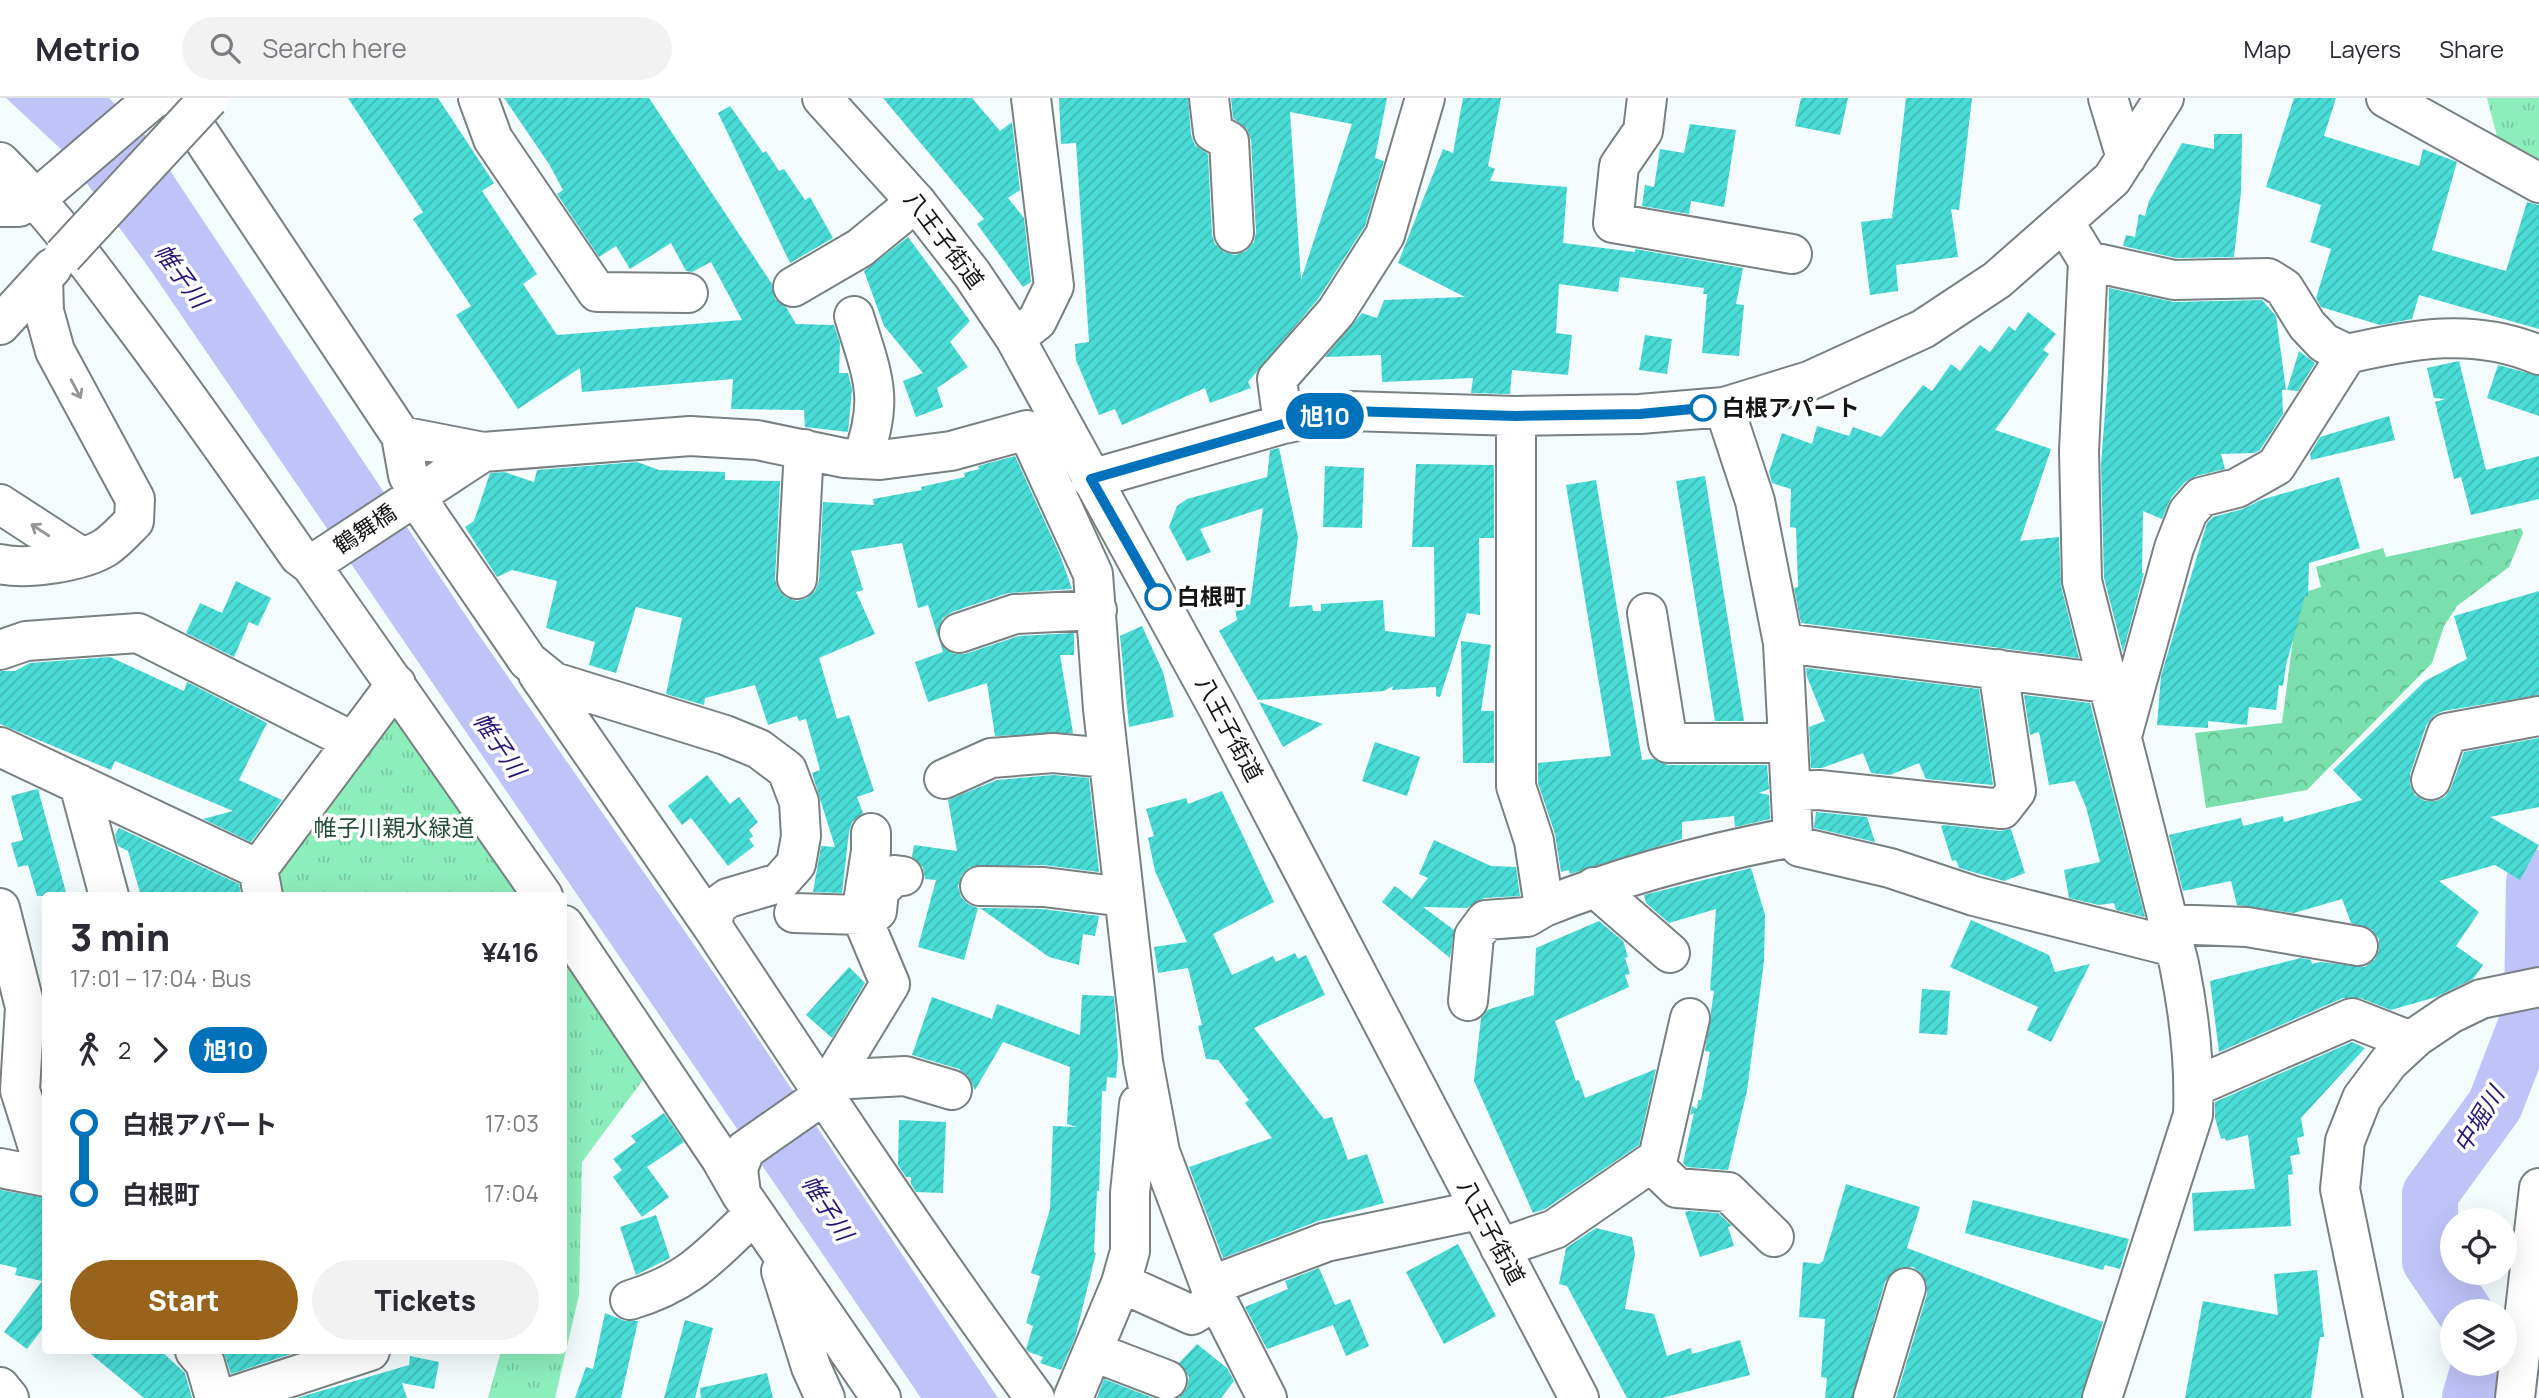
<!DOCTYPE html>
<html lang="en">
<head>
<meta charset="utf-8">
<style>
	body { margin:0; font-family:Manrope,"Noto Sans JP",sans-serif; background:#f2f2f3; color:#2b2b33; height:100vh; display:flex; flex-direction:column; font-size:26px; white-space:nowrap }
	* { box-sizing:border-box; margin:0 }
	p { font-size:23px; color:#7c7c81 }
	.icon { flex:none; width:38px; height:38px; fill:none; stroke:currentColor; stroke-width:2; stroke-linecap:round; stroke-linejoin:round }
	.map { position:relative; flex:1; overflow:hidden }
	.details { position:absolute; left:42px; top:794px; width:525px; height:462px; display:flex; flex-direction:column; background:#fff; border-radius:7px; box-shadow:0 7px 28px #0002 }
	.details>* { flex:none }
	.badge { padding:0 14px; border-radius:23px; font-size:24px; line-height:46px }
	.tools { position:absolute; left:2440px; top:1110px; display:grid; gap:14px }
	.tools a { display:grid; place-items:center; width:77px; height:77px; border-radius:50%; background:#fff; box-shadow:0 7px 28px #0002; font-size:35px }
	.map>.badge { position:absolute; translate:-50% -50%; box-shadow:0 0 0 4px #fff }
	.legs { display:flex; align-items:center; gap:10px; height:77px; padding:0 28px; font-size:23px }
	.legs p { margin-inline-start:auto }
	.headline { display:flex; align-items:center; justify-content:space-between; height:119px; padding:0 28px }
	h1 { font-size:38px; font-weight:800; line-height:52px }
	.primary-button { display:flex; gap:14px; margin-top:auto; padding:14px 28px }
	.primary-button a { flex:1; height:80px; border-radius:42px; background:#98631b; color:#fff; font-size:28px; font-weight:800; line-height:80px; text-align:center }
	.primary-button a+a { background:#f2f2f3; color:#2b2b33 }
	ul { padding:0 28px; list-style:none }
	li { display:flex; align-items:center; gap:24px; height:70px; font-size:26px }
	li i { display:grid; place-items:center; width:10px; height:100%; margin:0 9px; background:currentColor }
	li i::after { content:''; width:18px; height:18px; margin:-9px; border:5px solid; border-radius:50%; background:#fff }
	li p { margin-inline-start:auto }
	li:first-child i { background:linear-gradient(#0000 50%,currentColor 0) }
	li:last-child i { background:linear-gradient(currentColor 50%,#0000 0) }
	header { display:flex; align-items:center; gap:42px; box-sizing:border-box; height:98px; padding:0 35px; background:#fff; border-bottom:2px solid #e1e1e2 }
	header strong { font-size:33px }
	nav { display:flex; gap:38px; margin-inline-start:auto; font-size:24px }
	.search { width:490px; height:63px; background:#f2f2f3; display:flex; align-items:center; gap:18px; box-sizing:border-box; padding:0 24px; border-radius:38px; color:#7c7c81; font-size:26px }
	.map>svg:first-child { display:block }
</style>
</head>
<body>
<header>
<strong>Metrio</strong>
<div class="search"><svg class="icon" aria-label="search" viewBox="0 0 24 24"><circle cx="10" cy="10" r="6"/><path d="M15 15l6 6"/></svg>Search here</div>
<nav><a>Map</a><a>Layers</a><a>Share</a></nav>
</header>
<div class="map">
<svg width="2539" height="1300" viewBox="0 0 2539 1300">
	<defs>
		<pattern id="forest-crowns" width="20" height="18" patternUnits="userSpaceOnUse" patternTransform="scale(1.75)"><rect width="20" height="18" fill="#79dfac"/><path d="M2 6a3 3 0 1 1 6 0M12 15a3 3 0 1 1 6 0" fill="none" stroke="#68be93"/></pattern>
		<pattern id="park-tufts" width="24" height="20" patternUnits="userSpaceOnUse" patternTransform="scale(1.75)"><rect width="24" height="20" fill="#8ceebb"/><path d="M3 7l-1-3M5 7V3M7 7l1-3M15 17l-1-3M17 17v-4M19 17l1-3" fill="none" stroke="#78cba0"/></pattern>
		<pattern id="building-hatch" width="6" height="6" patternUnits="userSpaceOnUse" patternTransform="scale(1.75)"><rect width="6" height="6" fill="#49dbd5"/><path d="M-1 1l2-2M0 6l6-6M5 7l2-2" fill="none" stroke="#3fbbb6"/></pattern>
	</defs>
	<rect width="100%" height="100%" fill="#f3fbfd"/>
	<path fill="url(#forest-crowns)" d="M2521,430L2523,435L2509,469L2457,508L2444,528L2432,565L2307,692L2206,710L2195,635L2282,625L2299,496L2321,489L2316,469L2383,450L2386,459Z"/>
	<path fill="url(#park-tufts)" d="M2487,0H2539V71L2500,50Z
		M396,614L524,798H279L276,784L299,741Z
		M564,855L648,975L582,1064L579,1197L555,1300H488L501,1253H564Z"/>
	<path fill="#c0c3f8" d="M6,0H109L149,41L474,530L720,884L998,1300H921L149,170L63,53Z"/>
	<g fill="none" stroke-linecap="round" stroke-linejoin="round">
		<path stroke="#c0c3f8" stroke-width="56" d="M2464,1213L2430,1163V1096L2495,1007L2532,911L2534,784L2539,780
			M2470,1300L2480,1265"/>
	</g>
	<path fill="url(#building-hatch)" fill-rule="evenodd" d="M348,0H438L494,85L482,93L537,176L523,186L557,237L742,222L711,164L692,174L686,173L671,145L630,171L616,148L599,159L557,96L563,92L549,66L504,0H649L772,186L775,201L786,209L796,226L834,227L840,245L839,275H848L852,291L848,334L805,329L804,312L731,311L733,281L582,294L580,270L518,311L456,217L471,208L413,121L423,114Z
		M883,0H972L1000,33L1012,24L1020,92L1008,100L1024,120L1031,184L1023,189L977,126L984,121Z
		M1059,0H1188L1191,37L1195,47L1208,56L1212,137L1215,146L1224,154L1235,157L1246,153L1254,144L1256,134L1251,42L1247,31L1233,20L1231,0H1387L1375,60L1384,63L1365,128L1318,201L1248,284L1251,290L1210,305L1205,290L1122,327L1115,311L1099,317L1076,262L1075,246L1089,244L1076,45L1061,46ZM1290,14L1352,26L1301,182Z
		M1463,0H1501L1488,68L1495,71L1490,83L1567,89L1563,145L1635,154V151L1743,170L1736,206L1744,207L1739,258L1702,255L1707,196H1703L1704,190L1620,179L1618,194L1559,186L1556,235L1572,237L1568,277L1512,272L1510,296L1471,295L1473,280L1382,284L1381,257L1325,259L1362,215L1377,220L1384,202L1465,199L1398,165L1443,51L1453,55Z
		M1801,0H1848L1840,37L1795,28Z
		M1906,0H1972L1959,112L1951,111L1958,159L1896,167L1898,193L1870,197L1861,124L1892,120Z
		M2294,0H2336L2324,38L2419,68L2423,51L2457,64L2432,152L2506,173L2527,104L2539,107V231L2419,197L2412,221L2380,227L2321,209L2316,200L2331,151L2310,144L2321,107L2266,89Z
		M730,8L763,55L766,53L779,73L784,71L805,102L810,99L833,140L790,165L718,15Z
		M1690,26L1736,32L1724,109L1691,103L1689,116L1642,108L1645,87L1654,89L1660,51L1684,55Z
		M2214,36H2242L2241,94L2234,159L2176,160L2123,148L2126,137L2135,139L2139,116L2145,118L2149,103L2182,45L2214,51Z
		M908,139L970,223L950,244L968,269L937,290L943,309L916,319L903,283L923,275L884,228L864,173Z
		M2109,190L2174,204L2262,202L2276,218L2286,292H2282L2283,316L2260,352L2254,355L2221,356L2225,371L2196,378L2185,384L2171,400L2162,421L2143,413L2142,475H2144L2123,554L2104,480L2101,367L2108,275Z
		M2028,214L2056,236L2043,252L2049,256L1995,332L2051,351L2020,443L2059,439L2061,488L2079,560L1801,525L1794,490L1798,489L1796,430L1790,429L1791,391L1772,385L1769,374L1782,335L1812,346L1817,328L1849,338L1853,329L1881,339L1923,287L1932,293L1951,266L1960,273L1980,247L1990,254L2009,228L2015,233Z
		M1645,237L1672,241L1667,276L1639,272Z
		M2299,253L2315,265L2298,293L2287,292Z
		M2459,263L2486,372L2539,358V401L2471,417L2461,379L2454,381L2435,304L2445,301L2434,300L2427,270Z
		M2498,267L2539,278V318L2487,300Z
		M2389,318L2395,342L2311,362L2310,356L2320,339Z
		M1279,350L1298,439L1289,509L1312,507L1313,513H1321V506L1383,502L1385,533L1435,539L1434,449H1412L1416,366L1494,367V440H1479L1480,517L1467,515L1440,599L1436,598V589L1392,592L1393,588L1384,593L1258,602L1219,533L1237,522L1234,505L1250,507L1263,410L1200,431L1211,454L1187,463L1169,429L1177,408L1187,401L1267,379L1270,352Z
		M1015,358L1060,457L1072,491L1008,495L952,514L942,521L938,539L928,507L918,510L902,445L851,453L863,492L856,494L875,536L819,560L837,621L849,617L874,693L857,699L863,715L852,724L849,734L842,795L813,794L821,748L835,749L812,675L820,672L806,621L799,623L797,618L768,627L755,587L705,600L704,607L666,596L682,520L636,509L616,575L589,567L595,544L546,530L557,483L512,472L497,479L465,429L474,423L490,375L504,374L534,384L537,372L637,364L659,372L725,374V382L780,383L775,481L778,491L785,499L797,503L807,500L815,493L819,483L823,404L874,407L873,401L922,392L921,389L965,379L964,375L979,371L978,368Z
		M1325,368L1364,370L1362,430L1323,429Z
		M1705,378L1744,623H1715L1676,383Z
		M2339,379L2360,450L2309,465L2308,498H2305L2286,567L2283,588L2279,587L2276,612L2249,609L2247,627L2208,623V630L2157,627L2161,578L2207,425L2213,419L2243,411L2261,402Z
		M1596,382L1642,662L1654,661L1668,667H1767L1769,691L1759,695L1769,697L1770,721L1735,729L1734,718L1682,724V741L1570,776L1569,772L1561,774L1555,736L1538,685V665L1611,658L1566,387Z
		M236,483L271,500L258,528L249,524L234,559L186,535L200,505L222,515Z
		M2539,493V597L2443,613L2433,618L2426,628L2410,676V687L2415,697L2425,703H2436L2445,699L2451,690L2464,654L2539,640V709L2490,719L2539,747L2520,782L2495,767L2439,783L2479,814L2456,848L2483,867L2473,881L2436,899L2391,912L2360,900H2343L2219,954L2210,883L2301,860L2311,862L2312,866L2320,864L2365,869L2375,861L2379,852V841L2371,831L2351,825L2342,801L2294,815L2237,807L2231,783L2183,793L2169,737L2241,720L2243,728L2283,718L2284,724L2362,702L2333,672L2425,583L2467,561L2454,518Z
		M1142,528L1163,574L1174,619L1129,629L1120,538Z
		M1074,535V557H1060L1073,635L995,638L987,585L928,604L915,564L943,554L940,544L954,556H965L1019,538Z
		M1461,543L1491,547L1481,613H1494V665H1463Z
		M110,559L184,593L187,584L267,625L239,682L282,702L251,744L203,721L233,713L115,663L111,672L0,626V573H15L30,565Z
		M1806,570L1979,591L1993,687L1926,681L1919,665L1890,677L1871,675L1863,655L1822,670H1811L1809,629L1825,623L1807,579Z
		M2024,597L2090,605L2145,819L2116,812L2114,805L2099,807L2069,800L2064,772L2100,764L2086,709L2075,683L2049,687L2039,634L2030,637Z
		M1259,604L1323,626L1283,649Z
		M1375,644L1420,659L1407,698L1362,683Z
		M707,677L730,706L739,699L758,724L749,732L753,738L749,741L754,748L728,768L691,720L682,727L668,708Z
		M1053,677L1089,680L1099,774L1044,767L970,769L962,776L958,788L961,799L968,806L978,810L964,862L918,849L936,782L925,781L923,769L912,759L914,747L957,753L948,702L997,682Z
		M37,691H38L67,798H37L28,767L18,769L11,745L23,742L11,698Z
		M1222,693L1274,804L1213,836L1232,877L1273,858L1276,864L1295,855L1298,861L1306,857L1325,897L1254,930L1324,1021L1332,1019L1348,1062L1367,1056L1384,1105L1318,1123L1223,1160L1189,1069L1272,1040L1245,1005L1249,1002L1218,962L1206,961L1198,928L1202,927L1188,870L1158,875L1154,849L1187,844L1155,773L1148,740L1154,738L1146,711L1186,700L1188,706Z
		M1816,714L1867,719L1875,744L1814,730Z
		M1944,727L2000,733L2011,731L2025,775L2004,783L1959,770L1956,762L1952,763L1941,728Z
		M119,730L239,786L241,798H141L128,753L118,748L115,737Z
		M1434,742L1491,768L1516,769L1520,798L1484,800L1467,810L1423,809L1454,832L1450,860L1382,804L1395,788L1412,801L1428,780L1419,776Z
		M1751,770L1765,817L1764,863L1747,993L1728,1072L1687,1069L1683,1065L1694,1015L1690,1017L1692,1008L1697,1011L1698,1002H1701L1710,954L1705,953L1714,893L1710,892L1716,811L1669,825L1646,805L1644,797Z
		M980,810L1042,811L1099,818L1095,838L1083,836L1079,867L1049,859Z
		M1971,822L2049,857L2055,874L2090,866L2051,944L2027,932L2038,909L1950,869Z
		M1599,823L1623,843L1628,859L1625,860L1630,876L1625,877L1629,889L1555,923L1576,983L1579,982L1585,1000L1656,971L1639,1047L1545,1111L1533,1115L1474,983L1481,920L1487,912L1534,897L1536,850Z
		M849,869L865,885L832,940L806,917Z
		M1922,891L1950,893L1947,937L1919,935Z
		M1082,897L1114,898L1118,957L1116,980L1107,979L1106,993H1102L1099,1093H1097L1094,1154L1096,1155L1075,1240L1061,1272L1040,1265L1043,1259L1029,1254L1026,1251L1033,1228L1026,1225L1040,1178L1031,1175L1050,1111L1053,1028L1077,1029L1067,1026L1070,969L1003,944L975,992L968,978L959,971L912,957L932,899L992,921L997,906L1080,937Z
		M2352,944L2365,950L2301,1020L2304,1038L2297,1040L2300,1056L2290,1058L2293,1076L2288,1077L2291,1128L2194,1133L2192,1095L2255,1091L2248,1037L2226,1043L2225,1040L2221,1041L2215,1020V1004Z
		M664,1015L684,1044L647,1069L669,1099L642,1119L613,1079L622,1072L613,1061L636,1044L631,1038Z
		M899,1022L946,1024L943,1095L916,1094L911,1086V1079H906L898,1067Z
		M1846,1086L1920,1109L1907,1150L2103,1224L2081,1300H1896L1927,1196V1186L1922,1176L1913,1169H1902L1892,1174L1885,1184L1852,1300H1825L1827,1280L1821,1279L1825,1221L1799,1219L1803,1164L1819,1166L1823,1163Z
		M0,1092L46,1100V1226L27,1251L4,1234L42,1183L15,1177L17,1170L0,1166Z
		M1973,1102L2129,1141L2120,1171L2105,1167L2103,1172L1965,1135Z
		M1688,1113L1718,1115L1732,1128L1728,1129L1734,1148L1700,1159L1685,1114Z
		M656,1117L670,1160L636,1177L620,1129Z
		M1596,1130L1632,1139L1635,1156L1625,1211L1654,1216L1667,1258L1691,1250L1692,1256L1740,1242L1750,1277L1662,1300H1627L1567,1188L1559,1186L1566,1150Z
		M1458,1146L1496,1218L1444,1246L1406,1174Z
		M1319,1170L1335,1207L1350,1201L1369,1248L1346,1258L1333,1227L1267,1251L1245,1209L1288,1191L1285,1183Z
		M2317,1172L2324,1239H2320L2311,1300H2185L2203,1203L2278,1217L2274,1176Z
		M605,1215L625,1223H638L621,1300H575L586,1269L593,1271Z
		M685,1222L713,1230L695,1300H664Z
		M1197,1246L1227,1270L1234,1283L1221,1300H1179L1187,1290L1189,1279L1179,1265Z
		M87,1253H161L185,1275L192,1300H144Z
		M232,1253H300L231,1276L224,1255Z
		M410,1258L439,1264L434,1291L402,1285L407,1300H297L409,1267Z
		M767,1275L773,1300H701L700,1290Z
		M1104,1281L1153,1300H1097Z"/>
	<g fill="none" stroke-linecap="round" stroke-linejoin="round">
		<g stroke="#798082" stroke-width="42">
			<path id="minor" d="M176,0L401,338L483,354
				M478,0L493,41L597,194L688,195
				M1209,0L1213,34L1229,43L1234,135
				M1647,0L1643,33L1619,68L1613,125L1792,156
				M2108,0L2126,60
				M2386,0L2539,85
				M0,64C45,108 82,157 119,207C181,289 240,373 299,458L311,467
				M0,109H19L49,90L154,0
				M2065,125L2088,163L2079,353L2082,483L2179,866C2189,915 2195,967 2193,1017L2102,1300
				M2088,163L2174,182L2268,180L2284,190L2307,227L2324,245L2347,256
				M793,189L860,150L916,104
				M854,218C872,277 885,300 862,361
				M0,227L52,170
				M1015,240L1037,223L1054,188L1031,0
				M1516,318V688L1534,743L1544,809C1624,777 1708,755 1793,739L1783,545L1755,403L1724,309
				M1283,326L1277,281L1336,214L1385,137L1425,0
				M401,338L408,377L428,417L528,563L554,584L725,637L759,651L787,672L799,704L801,738L796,766L779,785L728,800L716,809L712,828C817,987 922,1146 1035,1300
				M1091,381L1283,326L1349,313L1516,318L1640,316L1724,309L1809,283L1923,231L1997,182L2112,81L2164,0
				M0,406L80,458
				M0,466C26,472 83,464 106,449C116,442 125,432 134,423L135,401L55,253L44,213L43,180
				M797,481L804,351
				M1647,515L1668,645H1788
				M959,535L1015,516L1097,512
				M1783,545L2106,585
				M0,552L26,543L138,535L352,643
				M538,576L712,828
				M2122,638L2174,450L2188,414L2201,399L2237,390L2276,368L2347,256C2412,241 2474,229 2539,257
				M0,649L258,771
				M944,681L991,660L1053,655L1108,660
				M2431,682L2447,635L2539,618
				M79,686L109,798
				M1793,693L1819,692L2002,711L2016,693L1998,571
				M871,735V753L861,817L890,886L834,978L815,1003L745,1052L738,1071L741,1096L881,1300
				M1793,739L1800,749L1890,770L1974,798L2174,849
				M980,788L1044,789L1124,799
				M1594,789L1670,855
				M263,798L258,771L396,586
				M543,798L311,467L483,354L690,338L757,342L844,360L880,362L951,353L1027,332L1093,476L1103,611L1143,963L1160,1054L1210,1188L1267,1300
				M0,810L25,909L20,992L46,1075
				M794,815L861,817L877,813L879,793L895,777L903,778
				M2169,826L2247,829L2358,848
				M564,827L721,1061L741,1096
				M1468,903L1474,838L1486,822L1527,819L1544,809
				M832,982L905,978L952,992
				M2194,989L2352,920L2411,943
				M1651,1065L1677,1090L1728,1094L1774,1139
				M0,1070L46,1079
				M1500,1150L1555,1131L1658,1060L1690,920
				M781,1173L811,1269L825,1300
				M1121,1185L1192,1217L1217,1202
				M1210,1188L1326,1144L1479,1112
				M630,1202C690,1184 711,1157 754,1116
				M195,1253L205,1265L215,1300
				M1094,1254L1167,1282
				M0,1289L9,1300
				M227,1300L370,1253
				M1073,1300L1121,1185L1130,1153V1095L1139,1006
				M1873,1300L1906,1190
				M2383,1300L2340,1091L2345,1043L2362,1000L2389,964L2416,939L2450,916L2481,901L2539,889
				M2515,1300L2539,1090"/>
		</g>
		<g stroke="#798082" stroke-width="42">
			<path id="highway" d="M822,0L916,104L972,176L1015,240L1218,610L1579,1300"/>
		</g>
		<use href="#minor" stroke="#fff" stroke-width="38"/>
		<use href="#highway" stroke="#fff" stroke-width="38"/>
		<g stroke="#798082" stroke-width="42" stroke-linecap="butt">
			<path id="minor-bridge" d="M63,158L209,0"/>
		</g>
		<use href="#minor-bridge" stroke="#fff" stroke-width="38"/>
	</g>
	<defs><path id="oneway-shaft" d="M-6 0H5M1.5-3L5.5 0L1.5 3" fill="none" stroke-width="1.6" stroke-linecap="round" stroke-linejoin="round" transform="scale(1.75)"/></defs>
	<g stroke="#959696">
		<use href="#oneway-shaft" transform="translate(76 291) rotate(62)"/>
		<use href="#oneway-shaft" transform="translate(40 432) rotate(-147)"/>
	</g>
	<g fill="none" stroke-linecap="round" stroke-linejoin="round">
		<g stroke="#fff" stroke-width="16">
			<path id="line-1" d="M1158,499L1091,381L1283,326L1349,313L1516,318L1640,316L1703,310"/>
		</g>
		<use href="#line-1" stroke="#0072bc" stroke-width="10"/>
	</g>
	<g fill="#fff" stroke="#0072bc" stroke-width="3.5">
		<circle cx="1703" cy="310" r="12"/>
		<circle cx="1158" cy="499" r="12"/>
	</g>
	<g text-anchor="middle" stroke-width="7" stroke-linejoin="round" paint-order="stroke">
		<g font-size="23" fill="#131516" stroke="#fff">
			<text transform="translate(944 142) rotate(53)" y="8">八王子街道</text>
			<text transform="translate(365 431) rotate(-34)" y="8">鶴舞橋</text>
			<text transform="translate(1229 631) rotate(62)" y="8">八王子街道</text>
			<text transform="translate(1491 1134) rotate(62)" y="8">八王子街道</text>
		</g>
		<g font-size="23" font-weight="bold" fill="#131516" stroke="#fff" text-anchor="start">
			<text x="1722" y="318">白根アパート</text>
			<text x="1177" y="507">白根町</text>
		</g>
		<g font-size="23" fill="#224d37" stroke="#fff">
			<text x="394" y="738">帷子川親水緑道</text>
		</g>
		<g font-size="24" font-style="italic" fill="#291576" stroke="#fff">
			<text transform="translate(181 178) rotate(54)" y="8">帷子川</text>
			<text transform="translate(499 647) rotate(56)" y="8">帷子川</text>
			<text transform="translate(2479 1022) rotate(-58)" y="8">中堀川</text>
			<text transform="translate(827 1110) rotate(57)" y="8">帷子川</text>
		</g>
	</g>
</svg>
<div class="tools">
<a><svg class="icon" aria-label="locate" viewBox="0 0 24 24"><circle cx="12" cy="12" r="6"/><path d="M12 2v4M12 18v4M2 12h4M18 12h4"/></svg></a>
<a><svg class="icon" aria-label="layers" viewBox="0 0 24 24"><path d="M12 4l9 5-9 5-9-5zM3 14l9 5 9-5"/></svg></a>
</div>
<b class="badge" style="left:1325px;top:318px;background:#0072bc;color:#fff">旭10</b>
<section class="details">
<div class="headline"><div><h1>3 min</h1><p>17:01 – 17:04 · Bus</p></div><b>¥416</b></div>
<div class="legs"><svg class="icon" aria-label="walk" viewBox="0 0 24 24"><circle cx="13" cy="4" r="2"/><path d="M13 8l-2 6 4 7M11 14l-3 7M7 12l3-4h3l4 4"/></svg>2<svg class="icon" aria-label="forward" viewBox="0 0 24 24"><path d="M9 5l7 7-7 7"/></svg><b class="badge" style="background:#0072bc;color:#fff">旭10</b></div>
<ul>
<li><i style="color:#0072bc"></i><b>白根アパート</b><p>17:03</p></li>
<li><i style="color:#0072bc"></i><b>白根町</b><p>17:04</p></li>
</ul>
<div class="primary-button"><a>Start</a><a>Tickets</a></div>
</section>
</div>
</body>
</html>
